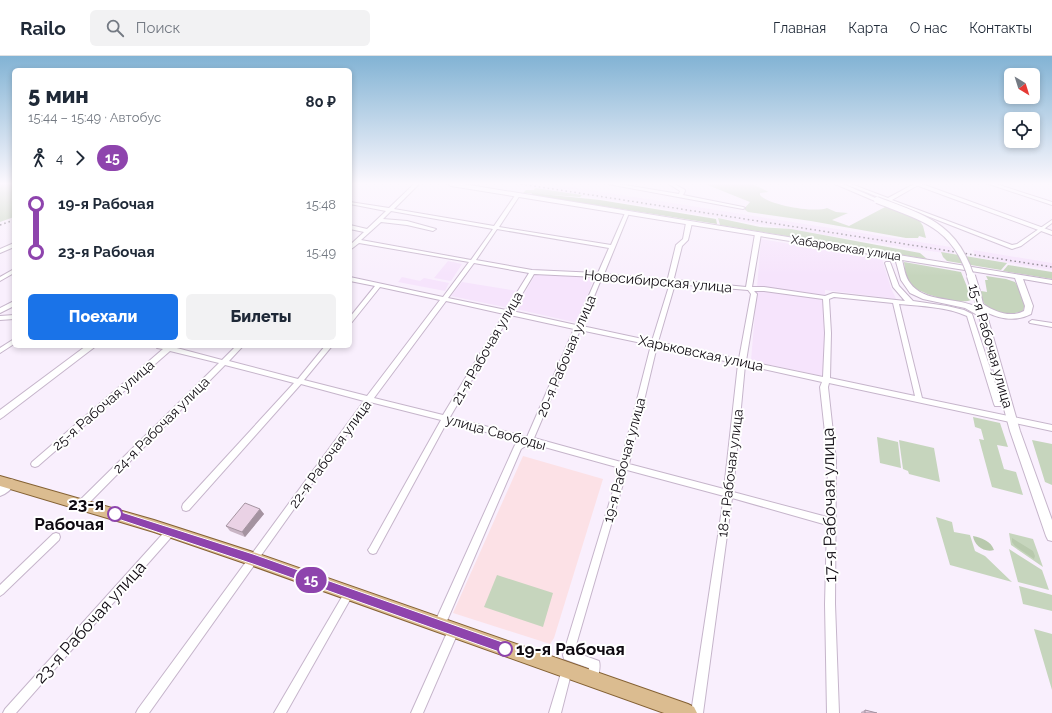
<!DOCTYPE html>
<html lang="ru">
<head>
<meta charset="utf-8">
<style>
	body { margin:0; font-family:Raleway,sans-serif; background:#f2f2f3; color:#1f2937; height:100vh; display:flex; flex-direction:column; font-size:15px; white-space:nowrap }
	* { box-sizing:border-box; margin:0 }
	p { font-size:13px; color:#747a83 }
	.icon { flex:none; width:22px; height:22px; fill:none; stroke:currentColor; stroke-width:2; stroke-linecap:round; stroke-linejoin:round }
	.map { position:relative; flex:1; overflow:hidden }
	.sheet { position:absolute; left:12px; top:12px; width:340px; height:280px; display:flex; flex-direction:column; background:#fff; border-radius:6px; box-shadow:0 2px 6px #0003 }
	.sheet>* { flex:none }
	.badge { padding:0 8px; border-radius:13px; font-size:14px; line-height:26px }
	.needle { width:26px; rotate:142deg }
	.tools { position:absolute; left:1004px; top:12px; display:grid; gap:8px }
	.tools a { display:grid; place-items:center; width:36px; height:36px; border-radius:6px; background:#fff; box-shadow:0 2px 6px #0003; font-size:20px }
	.map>.badge { position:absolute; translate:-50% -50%; box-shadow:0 0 0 2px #fff }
	.legs { display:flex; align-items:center; gap:6px; height:44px; padding:0 16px; font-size:13px }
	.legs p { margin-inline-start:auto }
	.headline { display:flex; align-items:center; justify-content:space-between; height:68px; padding:0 16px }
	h1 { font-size:22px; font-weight:800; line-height:30px }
	.action { display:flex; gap:8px; margin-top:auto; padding:8px 16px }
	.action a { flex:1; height:46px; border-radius:6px; background:#1a73e8; color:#fff; font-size:16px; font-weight:800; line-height:46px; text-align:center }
	.action a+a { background:#f2f2f3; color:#1f2937 }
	ul { padding:0 16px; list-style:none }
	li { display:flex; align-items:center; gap:14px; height:48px; font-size:15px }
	li i { display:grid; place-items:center; width:6px; height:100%; margin:0 5px; background:currentColor }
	li i::after { content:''; width:10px; height:10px; margin:-5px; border:3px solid; border-radius:50%; background:#fff }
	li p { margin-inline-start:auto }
	li:first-child i { background:linear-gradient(#0000 50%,currentColor 0) }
	li:last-child i { background:linear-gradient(currentColor 50%,#0000 0) }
	header { display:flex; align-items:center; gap:24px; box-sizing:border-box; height:56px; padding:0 20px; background:#fff; border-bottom:1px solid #e0e1e3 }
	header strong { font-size:19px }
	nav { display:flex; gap:22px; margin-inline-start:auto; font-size:14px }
	.search { width:280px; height:36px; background:#f2f2f3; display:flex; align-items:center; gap:10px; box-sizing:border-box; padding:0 14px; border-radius:6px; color:#747a83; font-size:15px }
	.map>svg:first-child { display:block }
</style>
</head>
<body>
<header>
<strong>Railo</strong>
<div class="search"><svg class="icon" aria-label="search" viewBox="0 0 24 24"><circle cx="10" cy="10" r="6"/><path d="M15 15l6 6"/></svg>Поиск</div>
<nav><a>Главная</a><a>Карта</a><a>О нас</a><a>Контакты</a></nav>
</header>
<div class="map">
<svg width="1052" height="657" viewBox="0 0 1052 657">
	<rect width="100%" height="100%" fill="#f9effd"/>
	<path fill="#f6e4fc" d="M508,128H552L951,191L953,198L914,193Z
		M761,183L882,203L891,232L896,243L825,234L826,277L823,320L751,305Z
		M973,194L1052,207V214L975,201Z
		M448,205L462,208L451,225L434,222Z
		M535,219L594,221L578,267L516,253Z
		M402,221L420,225L424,222L449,227L445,235L398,226Z
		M462,226L518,235L509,252L451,240Z"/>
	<path fill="#fce1e6" d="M523,400L603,423L554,582L550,588L453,557Z"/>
	<path fill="#c6d5bd" d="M0,128H14V161L0,166Z
		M705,128H752L767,135L768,136L760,137V139C768,149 815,157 827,152L836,156L848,157L832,164L849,170L887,150L919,164L923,170L926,182L919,180L918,182H906L811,165L748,156L744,153L750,146Z
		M535,132L582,139L580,141L523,137L526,134H534Z
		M718,162L760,171L791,173L920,197L927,203L720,169Z
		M941,196L1007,207L1001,214L947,205L943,201Z
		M904,206L961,216L972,243C963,251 921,238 912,230C906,223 905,215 904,206Z
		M1008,209L1052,216V223L1003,215Z
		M986,220L1006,223L1015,226C1020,235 1027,245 1023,255C1012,259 991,259 984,247C982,244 981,239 981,235L987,236L985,224H988Z
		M973,361L1000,367L1008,391L997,389L1004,413L1016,416L1023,439L992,431L979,383L984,384L981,373L975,371Z
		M877,381L898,386L901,412L880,407Z
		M899,384L934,392L940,426L909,418L908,415L903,413Z
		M1032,384L1052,388V429L1045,426Z
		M936,461L952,466L954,476L970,479L975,495L985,500L1012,526L950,509Z
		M1009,477L1033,483L1043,511L1011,489Z
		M1009,493L1042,514L1049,534L1018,526Z
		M497,519L553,537L543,571L484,551Z
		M1019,530L1052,539V555L1023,548Z
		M1034,573L1052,578V634Z"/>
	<path fill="#b8c9ad" d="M532,137L600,144L716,163L717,168L532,139Z
		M973,480C982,482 991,485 994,494C984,497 974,489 973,480Z
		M1012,482L1033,495L1035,500L1034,503L1015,490L1012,486Z"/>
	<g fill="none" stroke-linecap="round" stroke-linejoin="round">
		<g stroke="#c6b5cb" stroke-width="2">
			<path id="minor" d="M414,128H419L394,153L494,170L516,138H518L520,139L499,171L611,189L625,157L629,156V157L604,218L669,224L668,222L676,189L683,183L686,167L689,165L692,167L688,184L682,190L674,222L675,224L746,231L755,178L758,176L761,178L752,231H764L825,240L833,237L905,245L893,231L885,207L886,206H890L899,230L913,245L947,250L964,254L972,258L1002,348L1001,350H995L994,348L967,260C947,251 922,250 899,248L922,342L1052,369V375L829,327L828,331L836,404L835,548L839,657H827L825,548L827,469L732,442L703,657H691L724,440L627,414L574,596L599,605C601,612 598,621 596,627L592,628L588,627L587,623L589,612L564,603L563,599L620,412L530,387L521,393L443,574L439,575L435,574L434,570L435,566L514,391L515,389L521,385L447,366L376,497L373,498L370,497L368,494L370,491L441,364L370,346L149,657H136L138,653L364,345L301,328L189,454L186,455L183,454L182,451L183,448L294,327L225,309L85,451L82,452L79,451L78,448L79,445L219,307L170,295L38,410L35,411L32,410L31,408L32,406L163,293L157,292L156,290H174L173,291L222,304L236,290H243L229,305L298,323L325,290H332L304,324L367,340L440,244L380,231L352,266L350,267V261L375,230L350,225V221L443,241L469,206L359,187L350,194V189L364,176L350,173V169L367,173L386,155L350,148V146L389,152ZM391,155L493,173L471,204L361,184L381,166L407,169L433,175L436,173L407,165L383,163ZM497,173L609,192L598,217L532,214L476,204ZM474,207L529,217L506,254L448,242ZM534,218L597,221L576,269L512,255ZM602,221L670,227L652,285L582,270ZM675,228L748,234L751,238L739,303L658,286ZM754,235H764L823,243L825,277L823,321L746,305L757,238ZM834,241L893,247L915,340L830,322L831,277L829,243ZM446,245L504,258L443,359L374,342ZM510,259L574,273L527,381L450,361ZM580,274L651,289L621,406L534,382ZM657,290L738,308L724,433L629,408ZM745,309L822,326L820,331L828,404L827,461L733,436Z
				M608,128H619L679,138L680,135L669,128H674L685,134V135L683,139L743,151L745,152L743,153Z
				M845,128H851L888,142L914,128H920L892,144L1012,189L1017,188L1052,164V167L1021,190L1012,193Z
				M989,128H996L1052,146V149Z
				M14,187V191L0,197V193Z
				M14,213V217L0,225V221Z
				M14,245V250L0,257V252Z
				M14,259V263L0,264V260Z
				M1032,264L1052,267V271L1030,267L1029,266Z
				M14,283V288L0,297V292Z
				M171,471L174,472L175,475L174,478L16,657H3L5,653L168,472Z
				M56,477L59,478L60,481L59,484L3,538L0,540V529L53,478Z
				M349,532L352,534L354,537L352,540L286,657H274L346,534Z
				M454,569L458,570L459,574L423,657H411L450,570Z
				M567,609L571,610L572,614L561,657H549L562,614L563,610Z"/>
		</g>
		<g stroke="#c6b5cb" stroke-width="2">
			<path id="secondary" d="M448,128H463L1052,224V228L1023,223L1033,250L1031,258C1016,266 1000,263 986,256L1020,375L1052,464V485L1048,484L1046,480L1010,375L979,260L965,252L923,243L910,237L901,224L895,202L451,130ZM902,204L1015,222L1025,250L1024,255C1010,262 995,256 983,248L981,239L977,237L973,239L977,251C957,241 924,247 910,227C905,221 904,211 902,204Z
				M835,128H843L880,144L875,145Z
				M913,128H922L1052,175V179Z
				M86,290H96L3,361L0,363V354Z
				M10,423L14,424L15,427C12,433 6,438 0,440V429Z"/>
		</g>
		<g stroke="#846133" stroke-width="2">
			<path id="primary" d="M0,420L154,464L253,496L688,648L694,651L697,657H664L253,510L154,476L0,430Z"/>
		</g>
		<use href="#minor" fill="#fff" fill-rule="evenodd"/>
		<use href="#secondary" fill="#fff" fill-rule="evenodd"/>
		<use href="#primary" fill="#dbbc90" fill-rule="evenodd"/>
		<path stroke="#857e88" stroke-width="1.5" stroke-dasharray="1.5 3" stroke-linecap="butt" d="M521,128L1052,211
			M0,169L14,164"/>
		<g stroke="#c6b5cb" stroke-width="8" stroke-linecap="butt">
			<path id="secondary-bridge-far1" d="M877,144C923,162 955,169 971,221"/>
		</g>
		<g stroke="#c6b5cb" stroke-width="10" stroke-linecap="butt">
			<path id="secondary-bridge" d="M971,220L977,239"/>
		</g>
		<use href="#secondary-bridge-far1" stroke="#fff" stroke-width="6"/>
		<use href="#secondary-bridge" stroke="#fff" stroke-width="8"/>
	</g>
	<path fill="#c9b5c5" d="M260,453L264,458L245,481L230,475L226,470Z
		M865,654L877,657H861V656Z"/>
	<path fill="#a493a0" d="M260,453L264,458L245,481L242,476Z"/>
	<path fill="#ead2e5" stroke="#a493a0" d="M245,447L260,453L242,476L226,470Z
		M865,654L877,657H865Z"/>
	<linearGradient id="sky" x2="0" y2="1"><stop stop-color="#82b3d4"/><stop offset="0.58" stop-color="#fcf8fe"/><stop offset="1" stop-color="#fcf8fe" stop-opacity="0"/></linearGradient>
	<rect width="1052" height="220" fill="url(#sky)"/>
	<path fill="#8e44ad" stroke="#fff" d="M115,454L253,498L505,587L509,589L511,593L509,597L505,598L253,508L112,461L110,458L112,455Z"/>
	<g fill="#fff" stroke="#8e44ad" stroke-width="2">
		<circle cx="115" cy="458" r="7"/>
		<circle cx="505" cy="593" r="7"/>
	</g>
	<g text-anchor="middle" stroke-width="4" stroke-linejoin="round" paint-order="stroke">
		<g font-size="12" fill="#0f0a11" stroke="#fff">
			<text transform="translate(846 192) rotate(9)" y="4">Хабаровская улица</text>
		</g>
		<g font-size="14" fill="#0f0a11" stroke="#fff">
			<text transform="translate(658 225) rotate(5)" y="5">Новосибирская улица</text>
			<text transform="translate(991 290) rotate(74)" y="5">15-я Рабочая улица</text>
			<text transform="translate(487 292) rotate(-60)" y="5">21-я Рабочая улица</text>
			<text transform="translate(701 297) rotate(12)" y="5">Харьковская улица</text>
			<text transform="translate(566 300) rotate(-67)" y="5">20-я Рабочая улица</text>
			<text transform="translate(103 349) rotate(-41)" y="5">25-я Рабочая улица</text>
			<text transform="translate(161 369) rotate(-45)" y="5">24-я Рабочая улица</text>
			<text transform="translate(496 376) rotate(15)" y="5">улица Свободы</text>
			<text transform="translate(330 398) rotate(-54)" y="5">22-я Рабочая улица</text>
			<text transform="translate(624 404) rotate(-75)" y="5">19-я Рабочая улица</text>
			<text transform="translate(730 417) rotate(-83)" y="5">18-я Рабочая улица</text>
		</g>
		<g font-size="17" font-weight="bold" fill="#0f0a11" stroke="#fff" text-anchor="end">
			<text x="104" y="454">23-я<tspan x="104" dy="20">Рабочая</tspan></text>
			<text x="516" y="599" text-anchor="start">19-я Рабочая</text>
		</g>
		<g font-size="17" fill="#0f0a11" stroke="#fff">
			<text transform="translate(829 449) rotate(-91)" y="6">17-я Рабочая улица</text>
			<text transform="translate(90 566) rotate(-48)" y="6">23-я Рабочая улица</text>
		</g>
	</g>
</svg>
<div class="tools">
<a><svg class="needle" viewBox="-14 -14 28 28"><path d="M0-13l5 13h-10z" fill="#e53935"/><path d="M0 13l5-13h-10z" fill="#747a83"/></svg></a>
<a><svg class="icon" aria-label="locate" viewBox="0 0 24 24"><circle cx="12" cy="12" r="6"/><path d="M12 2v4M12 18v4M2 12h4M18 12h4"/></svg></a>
</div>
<b class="badge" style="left:311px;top:524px;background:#8e44ad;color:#fff">15</b>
<section class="sheet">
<div class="headline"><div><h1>5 мин</h1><p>15:44 – 15:49 · Автобус</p></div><b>80 ₽</b></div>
<div class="legs"><svg class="icon" aria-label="walk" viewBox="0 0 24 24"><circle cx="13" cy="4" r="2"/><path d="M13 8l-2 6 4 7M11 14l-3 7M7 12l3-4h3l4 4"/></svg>4<svg class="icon" aria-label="forward" viewBox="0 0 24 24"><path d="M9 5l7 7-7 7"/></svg><b class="badge" style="background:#8e44ad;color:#fff">15</b></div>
<ul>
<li><i style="color:#8e44ad"></i><b>19-я Рабочая</b><p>15:48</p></li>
<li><i style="color:#8e44ad"></i><b>23-я Рабочая</b><p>15:49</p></li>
</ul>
<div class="action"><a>Поехали</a><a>Билеты</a></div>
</section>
</div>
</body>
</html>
